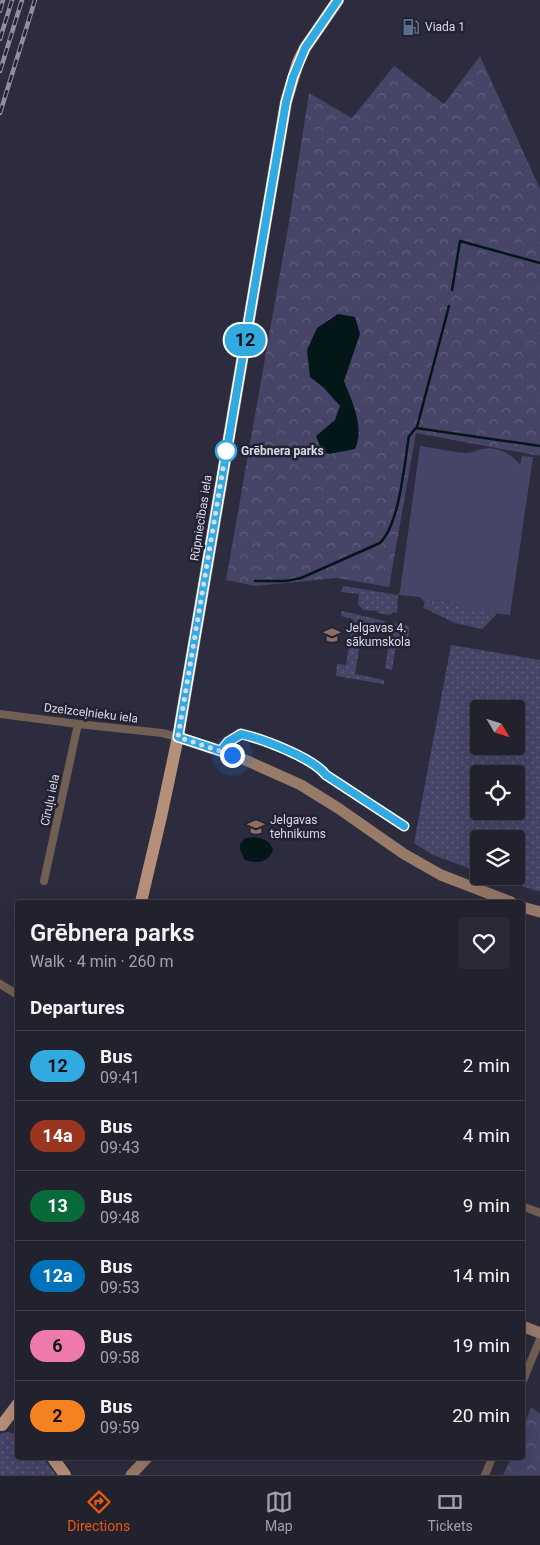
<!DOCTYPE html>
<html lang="en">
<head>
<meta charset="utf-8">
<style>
	body { margin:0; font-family:Roboto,sans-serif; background:#2a2936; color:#f1f3f6; height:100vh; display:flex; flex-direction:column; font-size:19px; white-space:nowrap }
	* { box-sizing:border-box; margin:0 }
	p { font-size:16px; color:#a2a3aa }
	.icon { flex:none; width:28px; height:28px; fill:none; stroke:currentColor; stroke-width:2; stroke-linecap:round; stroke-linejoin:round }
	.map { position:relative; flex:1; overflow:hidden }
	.sheet { position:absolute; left:15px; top:900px; width:510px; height:560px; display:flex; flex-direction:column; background:#22212e; border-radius:5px; box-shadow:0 5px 20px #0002,0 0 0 1px #3f3e4a }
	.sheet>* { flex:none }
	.badge { padding:0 10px; border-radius:16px; font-size:18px; line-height:32px }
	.needle { width:32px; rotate:128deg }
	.buttons { position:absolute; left:470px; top:700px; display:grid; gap:10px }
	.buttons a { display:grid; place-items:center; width:55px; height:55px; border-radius:5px; background:#22212e; box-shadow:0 5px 20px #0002,0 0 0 1px #3f3e4a; font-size:25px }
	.you { position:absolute; width:25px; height:25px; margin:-12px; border:4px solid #fff; border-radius:50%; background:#1a73e8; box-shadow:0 0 0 8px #1a73e833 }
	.map>.badge { position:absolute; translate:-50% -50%; box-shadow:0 0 0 2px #fff }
	h2 { padding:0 15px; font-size:19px; line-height:45px }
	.round { display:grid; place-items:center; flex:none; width:52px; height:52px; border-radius:5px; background:#2a2936 }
	.headline { display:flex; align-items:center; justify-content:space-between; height:85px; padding:0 15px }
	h1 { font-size:24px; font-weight:600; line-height:38px }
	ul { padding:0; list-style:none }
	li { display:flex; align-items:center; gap:15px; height:70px; padding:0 15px; border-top:1px solid #3f3e4a }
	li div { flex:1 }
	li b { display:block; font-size:19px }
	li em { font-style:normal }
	li .badge { min-width:55px; font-weight:700; text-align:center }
	.menu { display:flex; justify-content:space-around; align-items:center; height:70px; border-top:1px solid #3f3e4a; background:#22212e; font-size:14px; color:#a2a3aa }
	.menu a { display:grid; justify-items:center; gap:2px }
	.menu .selected { color:#ea580c }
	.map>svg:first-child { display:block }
</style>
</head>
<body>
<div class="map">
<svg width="540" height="1475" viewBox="0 0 540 1475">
	<defs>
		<pattern id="grass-dots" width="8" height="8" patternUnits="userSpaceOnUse" patternTransform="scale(1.25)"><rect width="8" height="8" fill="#464467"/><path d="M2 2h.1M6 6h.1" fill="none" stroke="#605e7d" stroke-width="1.8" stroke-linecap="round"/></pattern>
		<pattern id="park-crowns" width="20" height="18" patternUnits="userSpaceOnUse" patternTransform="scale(1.25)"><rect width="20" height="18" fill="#464467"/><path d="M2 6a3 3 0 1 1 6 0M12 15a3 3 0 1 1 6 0" fill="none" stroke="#605e7d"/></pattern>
	</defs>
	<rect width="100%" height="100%" fill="#2d2c3e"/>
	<path fill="url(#grass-dots)" fill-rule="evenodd" d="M343,586L398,595L397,613L392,612L391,615L378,613L377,611L363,610L358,604L359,594L341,592Z
		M432,600L452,602L465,610L496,613V615L482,629L455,623L430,611Z
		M342,611L385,621V629L363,626L355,674L384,680V684L336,676L337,664L346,665L353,619L341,616Z
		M396,623L406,625L409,628L408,642L397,640L392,670L385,668L392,626Z
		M451,645L540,660V892L491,876H516V839H479V872L431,854L414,843ZM479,709H516V746H479ZM479,774H516V811H479Z
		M8,1432L17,1435L18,1458H43L56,1475H0V1434Z"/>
	<path fill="url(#park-crowns)" d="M480,56L540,189V456L416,433L389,587L337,578L255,586L226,580L289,222L309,93L352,118L394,66L444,104Z
		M531,1407L540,1414V1475H503L511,1458H522L523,1429Z"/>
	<path fill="#464467" d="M420,446C435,448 451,452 467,453C472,453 477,450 482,449C497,446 512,454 520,465L522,456L533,457L510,615L465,610L452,602L432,600L430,611L423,608L425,602L420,597L398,595L400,591Z"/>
	<path fill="#041718" d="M338,314L355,317L360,334L344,381C352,402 365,427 355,449L329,454L322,451L316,436L335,420L340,406L323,387L310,377L307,350L317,328Z
		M254,837C264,839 270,840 273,850C268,863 257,864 245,860L240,850V844L245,838Z"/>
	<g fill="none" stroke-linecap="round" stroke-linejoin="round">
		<path stroke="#041718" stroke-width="2.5" d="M452,290L460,241L540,263
			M417,427L449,306
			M255,581H286L301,578L380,543C400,523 404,465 409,436L416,428L540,446"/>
		<path stroke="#725f54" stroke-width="8" d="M0,714L78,724L162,733L178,737
			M44,881L78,724
			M0,984L18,995
			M522,1206L540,1213
			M522,1383L540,1339
			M485,1475L492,1458"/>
		<path stroke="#987a69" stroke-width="11" d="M178,737L243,759L301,785L338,808L404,854L441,875L511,902
			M522,907L540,912
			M522,1326L540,1333
			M131,1475L147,1458"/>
		<path stroke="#b58f79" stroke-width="12" d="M141,902L161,817L178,737L286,102L298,62L305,48L338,0
			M2,1425L18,1404
			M53,1458L65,1475"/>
		<g stroke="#8f8f9d" stroke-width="4.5">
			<path id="rail" d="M0,11L3,0
				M0,39L12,0
				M0,71L22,0
				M0,113L35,0"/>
		</g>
		<use href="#rail" stroke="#232234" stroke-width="2.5" stroke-dasharray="8" stroke-linecap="butt"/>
	</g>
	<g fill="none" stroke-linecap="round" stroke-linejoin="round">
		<g stroke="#fff" stroke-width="11">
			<path id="line" d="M338,0L305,48L293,77L286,102L178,737L221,751L228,742L241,734C263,739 313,758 326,775L404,826"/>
		</g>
		<use href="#line" stroke="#31aae1" stroke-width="8"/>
		<path stroke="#dadae6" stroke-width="5" stroke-dasharray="0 9" d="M226,451L178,737L232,755"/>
	</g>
	<defs>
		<g id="fuel-bare" transform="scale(1.35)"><path d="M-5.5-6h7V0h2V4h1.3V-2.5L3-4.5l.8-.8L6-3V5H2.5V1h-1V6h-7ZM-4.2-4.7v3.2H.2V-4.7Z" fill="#5c6f8a" stroke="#232234" stroke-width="2.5" paint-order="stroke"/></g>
		<g id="school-bare" transform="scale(1.35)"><path d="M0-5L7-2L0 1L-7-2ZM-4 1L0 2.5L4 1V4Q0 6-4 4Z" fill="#8d6e63" stroke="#232234" stroke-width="2.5" paint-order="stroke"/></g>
		<g id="university-bare" transform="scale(1.35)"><path d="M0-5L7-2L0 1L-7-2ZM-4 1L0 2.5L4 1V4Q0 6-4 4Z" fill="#8d6e63" stroke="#232234" stroke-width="2.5" paint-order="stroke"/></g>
	</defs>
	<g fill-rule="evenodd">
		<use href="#fuel-bare" x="411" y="27"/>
		<use href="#school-bare" x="332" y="635"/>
		<use href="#university-bare" x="256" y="827"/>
	</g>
	<circle fill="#fff" stroke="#31aae1" stroke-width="2.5" cx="226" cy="451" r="10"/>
	<g text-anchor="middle" stroke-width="5" stroke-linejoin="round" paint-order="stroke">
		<g font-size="12" fill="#dadae6" stroke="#232234" text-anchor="start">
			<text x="425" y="31">Viada 1</text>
			<text x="346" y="632">Jelgavas 4.<tspan x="346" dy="14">sākumskola</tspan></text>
			<text x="270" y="824">Jelgavas<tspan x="270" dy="14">tehnikums</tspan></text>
		</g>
		<g font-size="12" font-weight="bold" fill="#dadae6" stroke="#232234" text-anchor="start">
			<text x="241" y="455">Grēbnera parks</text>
		</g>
		<g font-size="12" fill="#dadae6" stroke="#232234">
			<text transform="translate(201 518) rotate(-81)" y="4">Rūpniecības iela</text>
			<text transform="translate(91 713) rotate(7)" y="4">Dzelzceļnieku iela</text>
			<text transform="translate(50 800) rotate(-78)" y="4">Cīruļu iela</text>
		</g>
	</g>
</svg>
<div class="buttons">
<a><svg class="needle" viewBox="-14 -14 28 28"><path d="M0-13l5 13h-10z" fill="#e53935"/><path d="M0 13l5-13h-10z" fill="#a2a3aa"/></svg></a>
<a><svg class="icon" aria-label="locate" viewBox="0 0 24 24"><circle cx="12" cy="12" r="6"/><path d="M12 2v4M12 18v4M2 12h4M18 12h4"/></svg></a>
<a><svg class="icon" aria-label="layers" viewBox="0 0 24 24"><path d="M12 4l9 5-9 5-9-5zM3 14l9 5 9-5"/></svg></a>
</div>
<div class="you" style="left:232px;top:755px"></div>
<b class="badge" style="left:245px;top:340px;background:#31aae1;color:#111">12</b>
<section class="sheet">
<div class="headline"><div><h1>Grēbnera parks</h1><p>Walk · 4 min · 260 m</p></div><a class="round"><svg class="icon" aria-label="heart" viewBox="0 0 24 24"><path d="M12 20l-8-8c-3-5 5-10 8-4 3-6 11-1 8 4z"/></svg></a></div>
<h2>Departures</h2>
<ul>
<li><span class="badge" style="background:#31aae1;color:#111">12</span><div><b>Bus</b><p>09:41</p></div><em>2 min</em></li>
<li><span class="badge" style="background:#9a3520;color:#fff">14a</span><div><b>Bus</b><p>09:43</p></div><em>4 min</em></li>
<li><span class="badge" style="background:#086a38;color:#fff">13</span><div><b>Bus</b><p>09:48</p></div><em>9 min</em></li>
<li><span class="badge" style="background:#0072bc;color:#fff">12a</span><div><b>Bus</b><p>09:53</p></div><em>14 min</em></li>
<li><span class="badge" style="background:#ed7aaa;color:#111">6</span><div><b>Bus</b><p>09:58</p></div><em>19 min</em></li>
<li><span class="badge" style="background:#f58220;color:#111">2</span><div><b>Bus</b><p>09:59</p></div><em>20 min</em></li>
</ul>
</section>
</div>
<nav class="menu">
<a class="selected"><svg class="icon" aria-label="directions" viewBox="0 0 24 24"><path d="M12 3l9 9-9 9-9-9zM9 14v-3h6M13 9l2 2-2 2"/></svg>Directions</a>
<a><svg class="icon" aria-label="map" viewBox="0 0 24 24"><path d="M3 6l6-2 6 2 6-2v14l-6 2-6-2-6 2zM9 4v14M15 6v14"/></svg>Map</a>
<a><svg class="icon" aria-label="tickets" viewBox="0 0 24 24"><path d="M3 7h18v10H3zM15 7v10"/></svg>Tickets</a>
</nav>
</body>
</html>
